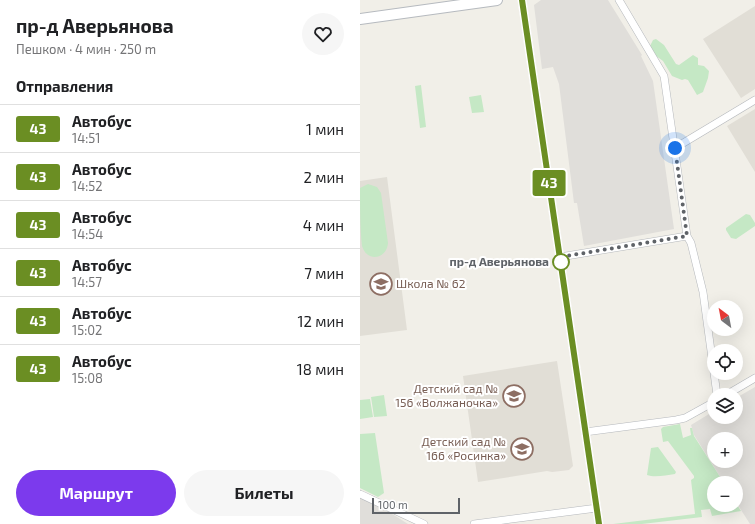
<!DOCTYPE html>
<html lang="ru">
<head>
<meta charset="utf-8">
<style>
	body { margin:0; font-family:"Exo 2",sans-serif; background:#f6f6f6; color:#202124; height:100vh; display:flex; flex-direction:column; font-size:15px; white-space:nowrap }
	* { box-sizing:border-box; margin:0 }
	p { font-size:13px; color:#757577 }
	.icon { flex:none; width:22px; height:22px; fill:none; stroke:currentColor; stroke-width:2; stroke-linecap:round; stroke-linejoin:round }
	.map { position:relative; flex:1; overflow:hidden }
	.details { display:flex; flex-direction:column; background:#fff; width:360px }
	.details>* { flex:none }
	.badge { padding:0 8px; border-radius:3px; font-size:14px; line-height:26px }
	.needle { width:26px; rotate:328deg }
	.fabs { position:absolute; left:347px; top:300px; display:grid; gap:8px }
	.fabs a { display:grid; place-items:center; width:36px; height:36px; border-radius:50%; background:#fff; box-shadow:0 4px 16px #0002; font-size:20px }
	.scale { position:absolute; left:12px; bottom:10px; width:88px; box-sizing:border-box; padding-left:4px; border:2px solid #5f6368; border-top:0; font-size:11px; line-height:14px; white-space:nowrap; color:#5f6368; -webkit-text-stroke:3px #fff; paint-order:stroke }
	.you { position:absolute; width:20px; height:20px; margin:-10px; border:3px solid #fff; border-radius:50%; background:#1a73e8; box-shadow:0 0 0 6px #1a73e833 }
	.map>.badge { position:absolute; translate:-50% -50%; box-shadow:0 0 0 2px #fff }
	h2 { padding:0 16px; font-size:15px; line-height:36px }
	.round { display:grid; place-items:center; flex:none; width:42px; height:42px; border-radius:21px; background:#f6f6f6 }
	.overview { display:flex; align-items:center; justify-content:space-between; height:68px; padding:0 16px }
	h1 { font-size:19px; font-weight:700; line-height:30px }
	.button { display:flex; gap:8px; margin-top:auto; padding:8px 16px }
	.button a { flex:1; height:46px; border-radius:24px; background:#7c3aed; color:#fff; font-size:16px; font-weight:700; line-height:46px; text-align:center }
	.button a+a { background:#f6f6f6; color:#202124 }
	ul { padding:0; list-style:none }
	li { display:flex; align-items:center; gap:12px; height:48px; padding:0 16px; border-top:1px solid #e0e0e0 }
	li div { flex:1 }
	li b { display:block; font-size:15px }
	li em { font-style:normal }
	li .badge { min-width:44px; font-weight:700; text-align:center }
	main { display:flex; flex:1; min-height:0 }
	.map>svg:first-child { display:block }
</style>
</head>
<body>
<main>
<section class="details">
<div class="overview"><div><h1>пр-д Аверьянова</h1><p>Пешком · 4 мин · 250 m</p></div><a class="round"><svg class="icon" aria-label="heart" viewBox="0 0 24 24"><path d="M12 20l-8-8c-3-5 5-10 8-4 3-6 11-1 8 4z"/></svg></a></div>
<h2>Отправления</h2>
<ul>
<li><span class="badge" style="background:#6b8e23;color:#fff">43</span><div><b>Автобус</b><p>14:51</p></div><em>1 мин</em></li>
<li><span class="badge" style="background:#6b8e23;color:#fff">43</span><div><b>Автобус</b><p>14:52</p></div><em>2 мин</em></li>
<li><span class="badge" style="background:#6b8e23;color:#fff">43</span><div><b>Автобус</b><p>14:54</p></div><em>4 мин</em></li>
<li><span class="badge" style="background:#6b8e23;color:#fff">43</span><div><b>Автобус</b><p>14:57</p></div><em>7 мин</em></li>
<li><span class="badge" style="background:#6b8e23;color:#fff">43</span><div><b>Автобус</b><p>15:02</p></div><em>12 мин</em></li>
<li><span class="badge" style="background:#6b8e23;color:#fff">43</span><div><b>Автобус</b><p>15:08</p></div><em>18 мин</em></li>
</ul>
<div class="button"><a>Маршрут</a><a>Билеты</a></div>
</section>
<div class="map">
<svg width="395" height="524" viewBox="0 0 395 524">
	<rect width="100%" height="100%" fill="#f1efe8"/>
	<path fill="#e0deda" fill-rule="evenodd" d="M181,0H248L282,55L281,56L293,81L314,229L224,246L217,203H214L199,84L193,67L182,69L174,5Z
		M395,387V524H390L376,502V483H364L334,435L331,425L354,411V417H376V398ZM354,439H376V461H354Z
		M0,497L18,505L48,524H0Z"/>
	<path fill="#e1ded6" d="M395,6V89L381,98L343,39Z
		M395,109V172L367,126Z
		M27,177L47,330L0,336V181Z
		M197,361L213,466L209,470L192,472L187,471L118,482L103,376Z"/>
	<path fill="#c5e8c5" d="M296,39L304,45L316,64L319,65L333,55L338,58V65L344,66L349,71L348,78L343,92L337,95L328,80L325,79L322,80L312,76L303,61L292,53L290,46L293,40Z
		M61,85L66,127L60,128L55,86Z
		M121,95L124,112L112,113L109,97Z
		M8,184L17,187L21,193L28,243C27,259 7,263 2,246C0,228 0,206 0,188Z
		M386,214L390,215L395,223V226L376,239L371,238L366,230V228Z
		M24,395L27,416L14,417L11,397Z
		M10,399L13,417L0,419V400Z
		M320,424L323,438L331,435L330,428H332L334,436L364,483H354V505H376V503L381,511L352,516L350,509L341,510L342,517L282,524H253L335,514L331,480L334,478V476L308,441L303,442L301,429L303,427Z
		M15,433L24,493L18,497L0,488V434Z
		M298,447L316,472L315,474C306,475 295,478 287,475L291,448Z"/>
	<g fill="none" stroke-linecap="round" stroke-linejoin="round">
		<g stroke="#b5b8bc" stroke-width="8">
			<path id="minor" d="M162,0L239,524
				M259,0L304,76L327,236L331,243L343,292L357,395
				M315,148L395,100
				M200,257L327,236
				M366,395L395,378
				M225,432L316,420L325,418L354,402
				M0,494L64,524
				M114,524L237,508"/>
		</g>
		<g stroke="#b6babf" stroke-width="12">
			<path id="secondary" d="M0,19L137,0"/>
		</g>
		<use href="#minor" stroke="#fff" stroke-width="7"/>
		<use href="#secondary" stroke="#fff" stroke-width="10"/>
	</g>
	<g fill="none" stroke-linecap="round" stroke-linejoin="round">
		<g stroke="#fff" stroke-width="9">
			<path id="line" d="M162,0L239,524"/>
		</g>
		<use href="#line" stroke="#6b8e23" stroke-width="6"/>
		<path stroke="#5f6368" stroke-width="4" stroke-dasharray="0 7.2" d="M201,262L200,257L327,236L315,148"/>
	</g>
	<defs>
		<g id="school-ring" transform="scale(1.15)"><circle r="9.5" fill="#fff" stroke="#8d6e63" stroke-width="1.5"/><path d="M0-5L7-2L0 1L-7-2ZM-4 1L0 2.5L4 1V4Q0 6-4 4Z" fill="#8d6e63"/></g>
	</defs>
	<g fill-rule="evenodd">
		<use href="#school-ring" x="21" y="284"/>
		<use href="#school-ring" x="154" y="396"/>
		<use href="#school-ring" x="162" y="449"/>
	</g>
	<circle fill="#fff" stroke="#6b8e23" stroke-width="2" cx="201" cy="262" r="8"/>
	<g text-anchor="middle" stroke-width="4" stroke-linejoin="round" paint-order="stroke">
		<g font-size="12" font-weight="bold" fill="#5f6368" stroke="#fff" text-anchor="end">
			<text x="189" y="266">пр-д Аверьянова</text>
		</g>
		<g font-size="12" fill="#785e54" stroke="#fff" text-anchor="end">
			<text x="36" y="288" text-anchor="start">Школа № 62</text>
			<text x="138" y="393">Детский сад №<tspan x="138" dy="14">156 «Волжаночка»</tspan></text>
			<text x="146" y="446">Детский сад №<tspan x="146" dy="14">166 «Росинка»</tspan></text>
		</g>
	</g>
</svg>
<div class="fabs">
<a><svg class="needle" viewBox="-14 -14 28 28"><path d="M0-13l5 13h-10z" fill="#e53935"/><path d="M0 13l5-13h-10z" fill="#757577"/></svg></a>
<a><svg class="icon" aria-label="locate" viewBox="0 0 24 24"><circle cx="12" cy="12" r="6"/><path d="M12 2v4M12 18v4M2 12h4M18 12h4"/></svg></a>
<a><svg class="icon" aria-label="layers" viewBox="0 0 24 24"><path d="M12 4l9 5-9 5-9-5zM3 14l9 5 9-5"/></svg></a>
<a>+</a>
<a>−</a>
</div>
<div class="scale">100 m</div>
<div class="you" style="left:315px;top:148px"></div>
<b class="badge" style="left:189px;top:183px;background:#6b8e23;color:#fff">43</b>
</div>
</main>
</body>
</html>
